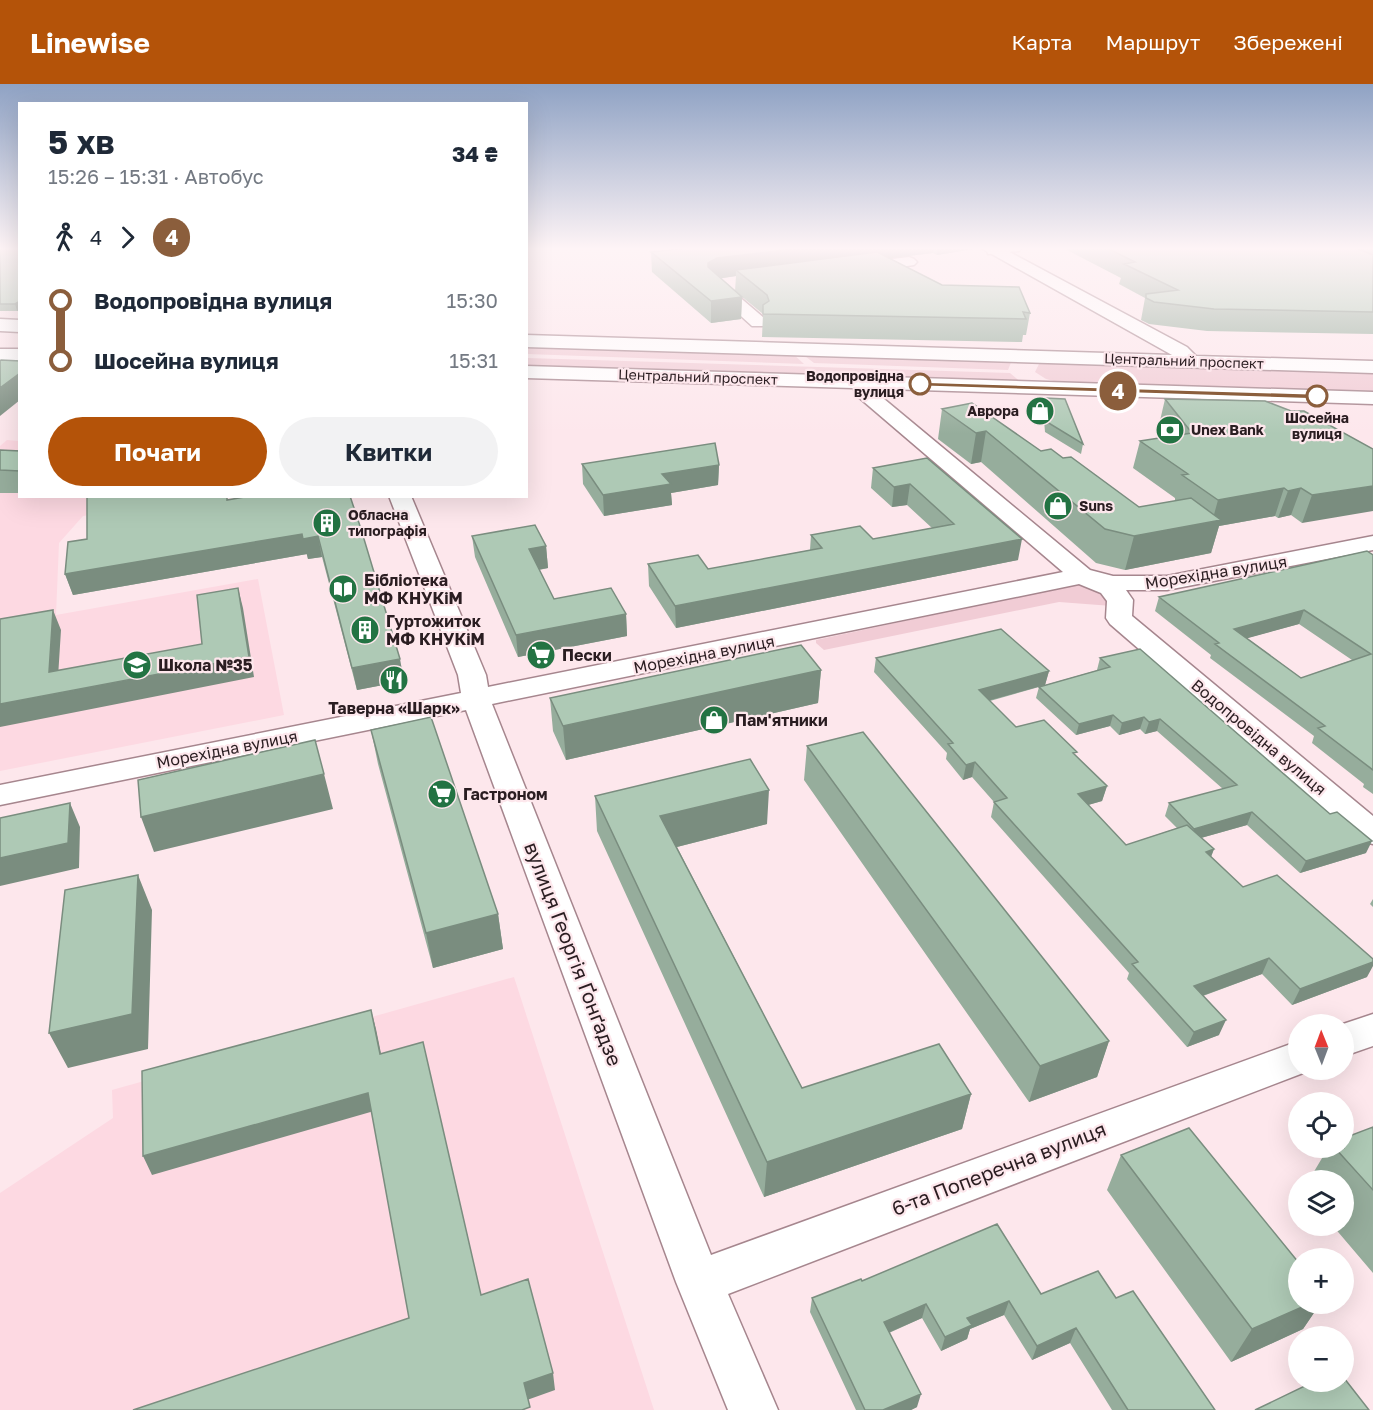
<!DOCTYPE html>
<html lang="uk">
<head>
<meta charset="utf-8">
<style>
	body { margin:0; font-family:"Golos Text",sans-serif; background:#f2f2f3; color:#1f2937; height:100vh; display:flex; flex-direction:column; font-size:22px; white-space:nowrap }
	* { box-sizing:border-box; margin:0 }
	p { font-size:20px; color:#747a83 }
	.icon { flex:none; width:33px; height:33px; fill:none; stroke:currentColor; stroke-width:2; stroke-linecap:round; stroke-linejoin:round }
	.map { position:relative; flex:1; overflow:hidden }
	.drawer { position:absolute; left:18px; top:18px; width:510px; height:396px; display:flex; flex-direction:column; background:#fff; border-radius:0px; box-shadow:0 6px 24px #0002 }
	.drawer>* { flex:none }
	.badge { padding:0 12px; border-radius:20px; font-size:21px; line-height:39px }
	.needle { width:39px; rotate:359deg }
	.tools { position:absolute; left:1288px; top:930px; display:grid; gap:12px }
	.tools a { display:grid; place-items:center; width:66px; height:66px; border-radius:50%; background:#fff; box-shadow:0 6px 24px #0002; font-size:30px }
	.map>.badge { position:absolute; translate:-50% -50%; box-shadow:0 0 0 3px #fff }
	.legs { display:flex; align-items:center; gap:9px; height:66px; padding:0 30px; font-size:20px }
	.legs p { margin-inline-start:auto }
	.summary { display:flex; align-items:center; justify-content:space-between; height:102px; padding:0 30px }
	h1 { font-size:33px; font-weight:700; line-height:45px }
	.cta { display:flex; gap:12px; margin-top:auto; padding:12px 30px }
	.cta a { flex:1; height:69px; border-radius:36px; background:#b45309; color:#fff; font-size:24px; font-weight:700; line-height:69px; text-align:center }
	.cta a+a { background:#f2f2f3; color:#1f2937 }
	ul { padding:0 30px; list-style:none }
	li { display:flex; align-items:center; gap:21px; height:60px; font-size:22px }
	li i { display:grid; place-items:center; width:9px; height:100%; margin:0 8px; background:currentColor }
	li i::after { content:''; width:15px; height:15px; margin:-8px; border:4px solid; border-radius:50%; background:#fff }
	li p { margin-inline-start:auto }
	li:first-child i { background:linear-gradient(#0000 50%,currentColor 0) }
	li:last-child i { background:linear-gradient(currentColor 50%,#0000 0) }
	header { display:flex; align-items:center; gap:36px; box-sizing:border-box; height:84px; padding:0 30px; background:#b45309; color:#fff }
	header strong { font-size:28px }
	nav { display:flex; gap:33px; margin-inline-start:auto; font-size:21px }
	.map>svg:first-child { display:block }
</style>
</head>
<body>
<header>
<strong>Linewise</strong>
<nav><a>Карта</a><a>Маршрут</a><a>Збережені</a></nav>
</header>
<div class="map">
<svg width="1373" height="1326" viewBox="0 0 1373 1326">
	<rect width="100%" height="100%" fill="#fde7ec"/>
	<path fill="#fdd9e2" d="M7,356L19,357L20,412L193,413L187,416L83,432L59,459L56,531L258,495L284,631L0,687V362Z
		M514,893L654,1326H0V1109L113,1034L112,1006Z"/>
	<path fill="#f1ccd5" d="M527,261L792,269L804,280L527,270Z
		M801,269L1012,276L1008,286L814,279Z
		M527,274L1010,289L1022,299L527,283Z
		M1048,277L1373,288V309L1066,300L1046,295L1035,288L1039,280Z
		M1077,500L1097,502L1112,522L1059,518L824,566L816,559V556Z"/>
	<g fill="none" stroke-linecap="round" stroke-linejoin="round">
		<g stroke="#a6868e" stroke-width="3">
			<path id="street" d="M987,164H1021L1019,167L988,170Z
				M909,173L914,175L917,178L914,181L858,189L850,184L858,179Z
				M717,197L723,199L764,234L766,238L764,242H752L711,205L709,202L711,199Z
				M860,292L867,294L872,305L1090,486L1113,492H1167L1373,452V466L1167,506H1126L1133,516L1132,532L1373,732V760L1361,757L1110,540L1106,534L1107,517L1101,509L1079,500L492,620L711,1171L1299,957V986H1311L728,1210L778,1326H728L676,1198L466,626L0,721V701L461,609L458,591L389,412H411L486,591L488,603L1063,488L856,311L851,298Z
				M1373,930V962L1344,972L1343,940Z"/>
		</g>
		<g stroke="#a6868e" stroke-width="3">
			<path id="secondary" d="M981,164H1002L1187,263L1196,272L1373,277V289L526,263V251L1172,271Z
				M0,235L20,236V248L0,247Z
				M0,265H20V277H0Z
				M526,282L1373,308V320L526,294Z"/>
		</g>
		<use href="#street" fill="#fff" fill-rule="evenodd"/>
		<use href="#secondary" fill="#fff" fill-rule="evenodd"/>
	</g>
	<path fill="#96ad9c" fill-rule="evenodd" d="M0,164H20V226L17,227H0Z
		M688,164H980L937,171L933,169L889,174L942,201L1030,229L1026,251H1023L1022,258L762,253L763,230L735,207L736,192L721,194L742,213L741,235L711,239L652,188L651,168Z
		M1063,164H1373V250L1207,247L1149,240L1141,236L1145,214L1119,200L1121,194Z
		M1045,314L1083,360L1081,370L1045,348L1043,324Z
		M1165,315L1373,365L1302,439L1291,431L1278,434L1275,432L1219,442L1211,469L1125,486L1096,479L981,378L971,380L938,355L942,325L1041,367L1063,374L1139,423L1175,417V414L1133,384L1140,357L1167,353L1159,341Z
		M0,366L20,367V409H0Z
		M927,374L1018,476L676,544L649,502L648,480L708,485L810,466L811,451L873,455L932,444L907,421L892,423L871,404L873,384Z
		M582,380L719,381L718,401L671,409L672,421L604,432L583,400Z
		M350,412L404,597L357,606L322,473L308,475L307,470L73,511L65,490L87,455L228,416Z
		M472,452L546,462L548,484L539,486L554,515L626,530L627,552L518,573L475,473Z
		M1373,471V710L1363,703L1364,700L1312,659L1314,652L1210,574L1211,571L1155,527L1159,513ZM1299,540L1352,576L1301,594L1247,554Z
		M876,574L1049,587L1045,601L1098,586H1097L1100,574L1366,769L1300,789L1247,741L1201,754L1214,765L1211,773L1243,803L1367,893L1292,921L1262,890L1203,912L1219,951L1187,963L1127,895L1129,889L991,733L994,718L972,693L963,696L946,675L947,669L874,588ZM1039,603L1036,614L1076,651L1110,642L1119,651L1140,645L1145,650L1157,647L1223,705L1169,719L1165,732L1177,744L1126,761L1088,721L1102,717L1107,702L1076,672L1016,643L990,617Z
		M821,586L818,619L566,676L553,647L550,614Z
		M371,646L498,830L503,865L433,884L378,680Z
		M807,662L1109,957L1097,993L1029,1018L804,696Z
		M595,712L767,740L677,763L802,1004L971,1010L962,1045L764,1113L597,747Z
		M1373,815V823L1370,820Z
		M1373,1043V1189L1333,1142H1344V1096H1309L1328,1064H1344Z
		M1121,1071L1309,1220H1320L1303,1245L1231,1278L1107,1106Z
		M862,1197L1116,1214L1215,1326H1112L1070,1259L1032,1276L1004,1231L970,1245L967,1255L941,1267L922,1234L889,1249L917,1323L911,1326H856L810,1228L812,1214Z"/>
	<path fill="#7a8d7f" d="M801,164H934L933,169L743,192L736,186V192L717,195L708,200V179L717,174Z
		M937,164H980L937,171Z
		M742,213L741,235L711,239V217Z
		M20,217V226L17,227L15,220Z
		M20,289V316L0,332V304Z
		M986,347L981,378L971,380L976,349Z
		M719,381L718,401L671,409L672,421L604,432L603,411L662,390Z
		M910,400L907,421L892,423L894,403Z
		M1373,402V427L1302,439L1312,411Z
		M1284,404L1275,432L1219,442L1211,469L1125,486L1134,452L1212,438L1218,416Z
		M1301,404L1291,431L1278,434L1288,407Z
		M302,450L307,470L73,511L65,490Z
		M318,452L322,473L308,475L303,455Z
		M1022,455L1018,476L676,544L675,522Z
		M546,462L548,484L531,487L529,465Z
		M238,504L243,524L254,593L0,643V620L249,573Z
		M53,526L61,546L57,609L49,588Z
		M1304,526L1299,540L1230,559L1234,545Z
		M626,530L627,552L518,573L516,551Z
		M400,575L404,597L357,606L352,584Z
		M821,586L818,619L566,676L563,642Z
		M1049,587L1045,601L976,620L979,606Z
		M1113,631L1110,642L1076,651L1079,640Z
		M1144,633L1140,645L1119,651L1122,639Z
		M1160,635L1157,647L1145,650L1149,638Z
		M975,678L972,693L963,696L966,681Z
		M324,690L333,725L154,768L141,733Z
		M1107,702L1102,717L1074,725L1078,710Z
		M769,706L767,740L661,767L660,732Z
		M70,719L80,743L79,784L0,802V774Z
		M1252,728L1247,741L1190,757L1194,745Z
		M1372,757L1366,769L1300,789L1306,777Z
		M1214,765L1208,780L1206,768Z
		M138,791L152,826L148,965L68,984L49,949Z
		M498,830L503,865L433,884L426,849Z
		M1269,874L1262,890L1188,917L1194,902Z
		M1373,878V882L1367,893L1292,921L1300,905Z
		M371,926L376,945L385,989L380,970Z
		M1226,936L1219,951L1187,963L1194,948Z
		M1109,957L1097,993L1029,1018L1040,982Z
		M368,1009L374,1027L152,1091L143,1072Z
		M971,1010L962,1045L764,1113L767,1078Z
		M1009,1217L1004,1231L970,1245L967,1255L941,1267L945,1253L967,1234Z
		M926,1220L922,1234L881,1252L884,1238Z
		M1309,1220H1320L1303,1245L1231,1278L1252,1245Z
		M1076,1244L1070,1259L1032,1276L1037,1262Z
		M553,1289L555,1306L527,1316L524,1299Z
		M921,1310L917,1323L911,1326H883Z"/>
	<path fill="#aec9b5" stroke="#7a8d7f" stroke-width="1.5" fill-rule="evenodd" d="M0,164H20V217L15,220H0Z
		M688,164H801L717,174L708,179V183L742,213L711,217L651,168Z
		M1107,164H1356L1373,171V228L1214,225L1154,218L1146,214V210L1178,206L1124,180L1135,178Z
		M877,168L942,201L1019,203L1030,229L1023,228L1026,235L763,230V221L769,217L767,211L736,186Z
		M1,276L20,277V289L0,304V277Z
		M1045,314L1065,315L1083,360L1047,338Z
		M1165,315L1265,317L1291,327H1304L1373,365V402L1312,411L1301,404L1288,407L1284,404L1218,416L1182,391L1188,390L1140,357L1192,349Z
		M972,319L1041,367L1051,365L1063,374L1071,373L1139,423L1191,414L1221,436L1134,452L1105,445L986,347L976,349L942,325Z
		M715,359L719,381L662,390L671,400L603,411L582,380Z
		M0,366L20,367V387L0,386Z
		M927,374L1022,455L675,522L648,480L698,471L708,485L822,464L811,451L860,442L873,455L954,440L910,400L894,403L873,384Z
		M227,412V416L250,412H350L361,445L400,575L352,584L318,452L303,455L302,450L65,490L68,458L87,455V413Z
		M535,441L546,462L529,465L554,515L611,504L626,530L516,551L472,452Z
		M1367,467L1373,471V686L1318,644L1325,642L1215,560L1219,559L1159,513ZM1304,526L1371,570L1301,594L1234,545Z
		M238,504L249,573L0,620V535L53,526L49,588L202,560L197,511Z
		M1001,545L1049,587L979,606L1016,643L1044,636L1077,668L1073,669L1107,702L1078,710L1126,761L1187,741L1214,765L1206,768L1243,803L1277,791L1373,875V878L1300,905L1269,874L1194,902L1226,936L1194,948L1132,880L1138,878L994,718L1007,714L975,678L966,681L948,660L953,659L876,574Z
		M801,561L821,586L563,642L550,614Z
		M1140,565L1330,730L1337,728L1372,757L1306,777L1252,728L1194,745L1169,719L1237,701L1160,635L1149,638L1144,633L1122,639L1113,631L1079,640L1039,603L1110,583L1100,574Z
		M431,633L498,830L426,849L371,646Z
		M863,648L1109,957L1040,982L807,662Z
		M315,656L324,690L141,733L138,696Z
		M750,675L769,706L660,732L802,1004L939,960L971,1010L767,1078L595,712Z
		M70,719L68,759L0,774V734Z
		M138,791L132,930L49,949L65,806Z
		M371,926L380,970L423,958L481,1211L528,1195L553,1289L524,1299L530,1323L522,1326H133L409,1234L368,1009L143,1072L142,987Z
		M1373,1043V1106L1335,1064H1344V1054Z
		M1189,1044L1299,1179V1220H1309L1252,1245L1121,1071Z
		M997,1140L1041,1210L1098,1187L1116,1214L1133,1207L1215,1326H1128L1076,1244L1037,1262L1009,1217L967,1234L972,1241L945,1253L926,1220L884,1238L921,1310L883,1326H865L812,1214L861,1195L862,1197Z
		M1344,1294L1369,1326H1255L1313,1298H1344Z"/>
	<linearGradient id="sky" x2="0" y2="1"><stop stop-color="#8fa2c4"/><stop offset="0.47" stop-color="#fef4f6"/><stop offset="1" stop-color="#fef4f6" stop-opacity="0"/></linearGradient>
	<rect width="1373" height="350" fill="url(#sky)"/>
	<path fill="#8b5e3c" stroke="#fff" stroke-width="1.5" d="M920,298L1317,310L1321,312L1317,315L917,302Z"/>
	<defs>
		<g id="shop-disc" transform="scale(1.5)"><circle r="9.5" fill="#237343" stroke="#fde7ec"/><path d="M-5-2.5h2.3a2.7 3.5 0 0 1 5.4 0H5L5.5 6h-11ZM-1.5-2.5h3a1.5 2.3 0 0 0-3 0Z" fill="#fff"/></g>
		<g id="bank-disc" transform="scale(1.5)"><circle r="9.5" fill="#237343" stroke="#fde7ec"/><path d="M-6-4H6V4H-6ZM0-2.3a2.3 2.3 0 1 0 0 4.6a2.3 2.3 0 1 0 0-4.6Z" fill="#fff"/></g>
		<g id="building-disc" transform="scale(1.5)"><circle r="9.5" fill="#237343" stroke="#fde7ec"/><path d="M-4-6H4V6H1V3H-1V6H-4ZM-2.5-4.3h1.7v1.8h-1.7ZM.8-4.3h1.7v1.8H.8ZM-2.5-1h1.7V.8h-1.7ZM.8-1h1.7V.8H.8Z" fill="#fff"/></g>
		<g id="library-disc" transform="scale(1.5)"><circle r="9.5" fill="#237343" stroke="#fde7ec"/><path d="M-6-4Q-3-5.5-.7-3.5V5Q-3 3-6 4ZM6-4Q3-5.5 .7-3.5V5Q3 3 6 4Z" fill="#fff"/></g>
		<g id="supermarket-disc" transform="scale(1.5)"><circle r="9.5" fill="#237343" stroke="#fde7ec"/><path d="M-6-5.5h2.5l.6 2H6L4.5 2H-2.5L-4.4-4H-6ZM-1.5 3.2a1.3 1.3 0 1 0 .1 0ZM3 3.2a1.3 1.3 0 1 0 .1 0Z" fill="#fff"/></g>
		<g id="school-disc" transform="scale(1.5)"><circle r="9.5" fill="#237343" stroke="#fde7ec"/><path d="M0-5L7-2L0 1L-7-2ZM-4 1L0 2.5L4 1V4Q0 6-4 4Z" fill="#fff"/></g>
		<g id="restaurant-disc" transform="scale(1.5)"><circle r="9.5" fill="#237343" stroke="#fde7ec"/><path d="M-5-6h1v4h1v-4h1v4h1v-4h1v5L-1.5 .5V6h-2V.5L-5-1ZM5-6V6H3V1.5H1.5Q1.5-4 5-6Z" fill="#fff"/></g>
	</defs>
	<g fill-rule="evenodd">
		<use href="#shop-disc" x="1040" y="327"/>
		<use href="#bank-disc" x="1170" y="346"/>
		<use href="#shop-disc" x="1058" y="422"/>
		<use href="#building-disc" x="327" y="439"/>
		<use href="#library-disc" x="343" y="505"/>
		<use href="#building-disc" x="365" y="546"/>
		<use href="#supermarket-disc" x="541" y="571"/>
		<use href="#school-disc" x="137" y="581"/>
		<use href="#restaurant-disc" x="394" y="596"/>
		<use href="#shop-disc" x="714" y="636"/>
		<use href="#supermarket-disc" x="442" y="710"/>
	</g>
	<g fill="#fff" stroke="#8b5e3c" stroke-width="3">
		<circle cx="920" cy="300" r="10"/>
		<circle cx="1317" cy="312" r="10"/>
	</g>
	<g text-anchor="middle" stroke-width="4.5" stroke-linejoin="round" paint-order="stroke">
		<g font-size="14" fill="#2a1d21" stroke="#fde7ec">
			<text transform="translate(1184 277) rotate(2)" y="5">Центральний проспект</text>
			<text transform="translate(698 293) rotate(2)" y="5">Центральний проспект</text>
		</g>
		<g font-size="14" font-weight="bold" fill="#2a1d21" stroke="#fde7ec" text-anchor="end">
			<text x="904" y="297">Водопровідна<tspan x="904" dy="16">вулиця</tspan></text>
			<text x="1317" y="339" text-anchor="middle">Шосейна<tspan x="1317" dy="16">вулиця</tspan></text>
		</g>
		<g font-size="14" font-weight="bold" fill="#2a1d21" stroke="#fde7ec" text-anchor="start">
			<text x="1019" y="332" text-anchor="end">Аврора</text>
			<text x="1191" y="351">Unex Bank</text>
			<text x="1079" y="427">Suns</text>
			<text x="348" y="436">Обласна<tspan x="348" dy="16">типографія</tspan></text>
		</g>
		<g font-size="16" fill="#2a1d21" stroke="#fde7ec">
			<text transform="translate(1216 488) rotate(-9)" y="6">Морехідна вулиця</text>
			<text transform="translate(704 570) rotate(-11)" y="6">Морехідна вулиця</text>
			<text transform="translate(1259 653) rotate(40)" y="6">Водопровідна вулиця</text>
			<text transform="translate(227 665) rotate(-11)" y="6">Морехідна вулиця</text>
		</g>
		<g font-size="16" font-weight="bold" fill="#2a1d21" stroke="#fde7ec" text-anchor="start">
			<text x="364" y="502">Бібліотека<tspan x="364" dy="18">МФ КНУКіМ</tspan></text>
			<text x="386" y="543">Гуртожиток<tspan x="386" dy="18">МФ КНУКіМ</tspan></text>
			<text x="562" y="577">Пески</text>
			<text x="158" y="587">Школа №35</text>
			<text x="394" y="630" text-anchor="middle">Таверна «Шарк»</text>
			<text x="735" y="642">Пам'ятники</text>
			<text x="463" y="716">Гастроном</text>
		</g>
		<g font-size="20" fill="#2a1d21" stroke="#fde7ec">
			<text transform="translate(573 870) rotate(69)" y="7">вулиця Георгія Ґонґадзе</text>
			<text transform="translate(999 1085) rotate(-21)" y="7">6-та Поперечна вулиця</text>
		</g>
	</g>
</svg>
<div class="tools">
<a><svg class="needle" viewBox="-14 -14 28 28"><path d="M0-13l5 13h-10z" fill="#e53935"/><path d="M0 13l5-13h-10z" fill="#747a83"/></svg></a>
<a><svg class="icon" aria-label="locate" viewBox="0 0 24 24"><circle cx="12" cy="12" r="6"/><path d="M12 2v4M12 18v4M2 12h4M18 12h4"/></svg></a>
<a><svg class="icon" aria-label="layers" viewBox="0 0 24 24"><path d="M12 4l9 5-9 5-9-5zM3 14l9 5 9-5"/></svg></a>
<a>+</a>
<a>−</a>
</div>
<b class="badge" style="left:1118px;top:307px;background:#8b5e3c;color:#fff">4</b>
<section class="drawer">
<div class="summary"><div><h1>5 хв</h1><p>15:26 – 15:31 · Автобус</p></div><b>34 ₴</b></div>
<div class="legs"><svg class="icon" aria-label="walk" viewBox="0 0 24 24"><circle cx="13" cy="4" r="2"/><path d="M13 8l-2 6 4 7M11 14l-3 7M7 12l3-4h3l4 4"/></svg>4<svg class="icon" aria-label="forward" viewBox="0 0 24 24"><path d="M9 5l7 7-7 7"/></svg><b class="badge" style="background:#8b5e3c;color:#fff">4</b></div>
<ul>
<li><i style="color:#8b5e3c"></i><b>Водопровідна вулиця</b><p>15:30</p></li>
<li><i style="color:#8b5e3c"></i><b>Шосейна вулиця</b><p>15:31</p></li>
</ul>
<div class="cta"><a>Почати</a><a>Квитки</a></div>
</section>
</div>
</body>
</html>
